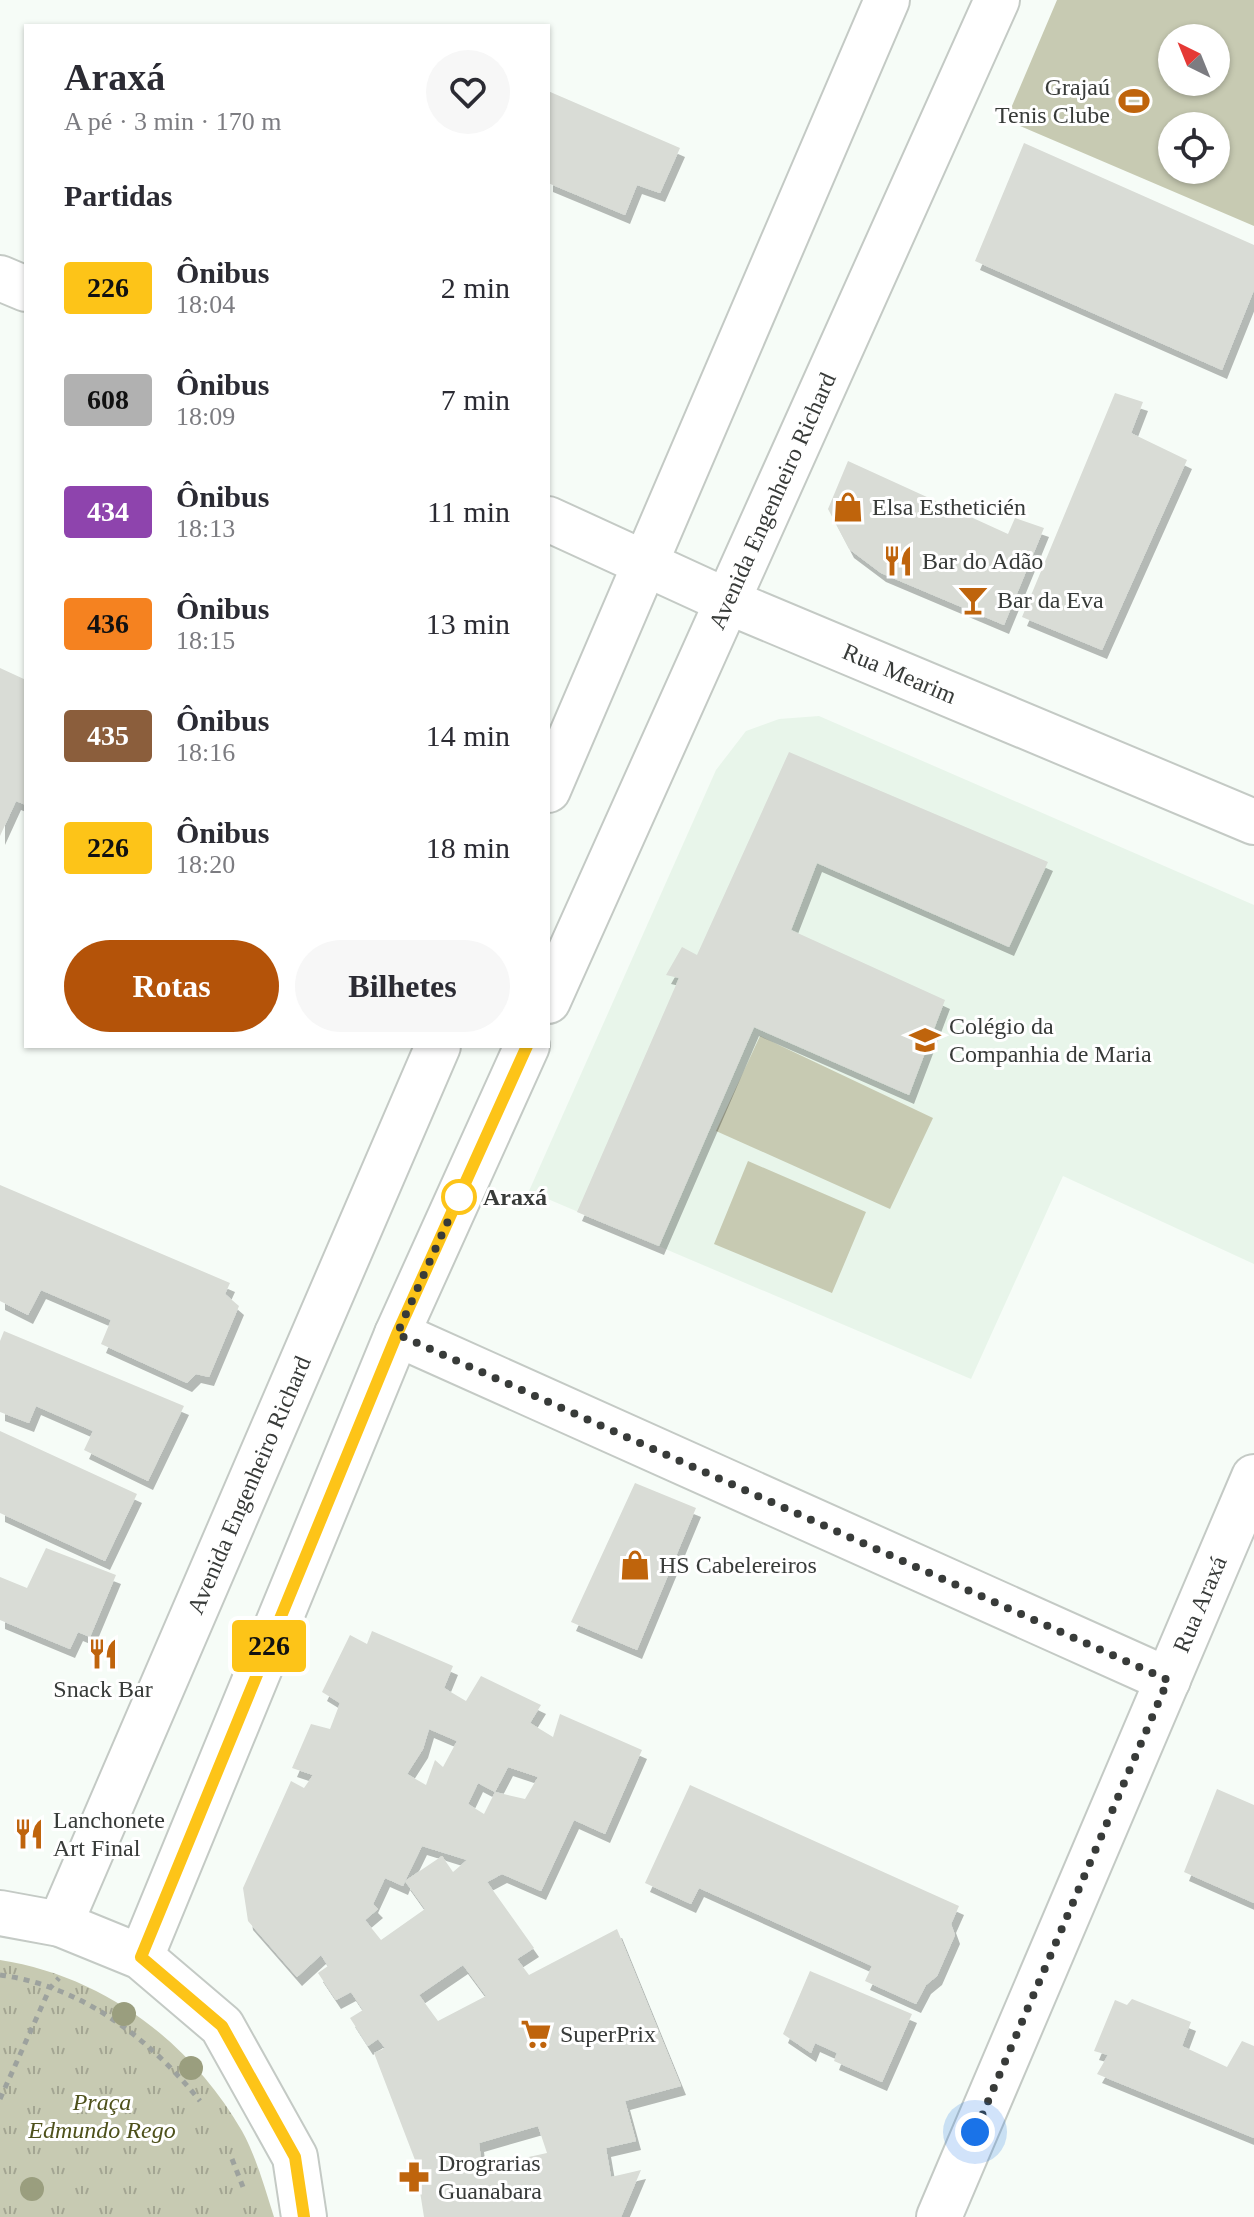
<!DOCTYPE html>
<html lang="pt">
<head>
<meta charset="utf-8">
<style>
	body { margin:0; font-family:"Times New Roman",serif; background:#f7f7f7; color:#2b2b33; height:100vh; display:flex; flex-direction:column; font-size:30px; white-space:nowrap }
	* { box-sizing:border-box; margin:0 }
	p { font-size:26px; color:#7c7c81 }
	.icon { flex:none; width:44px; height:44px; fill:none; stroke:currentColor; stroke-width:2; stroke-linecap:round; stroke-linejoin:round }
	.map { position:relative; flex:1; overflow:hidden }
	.sheet { position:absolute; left:24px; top:24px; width:526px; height:1024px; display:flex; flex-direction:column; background:#fff; border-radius:0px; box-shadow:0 2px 6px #0004 }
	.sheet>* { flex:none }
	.badge { padding:0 16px; border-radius:6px; font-size:28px; line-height:52px }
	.needle { width:52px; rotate:317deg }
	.buttons { position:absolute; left:1158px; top:24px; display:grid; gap:16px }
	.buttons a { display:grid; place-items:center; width:72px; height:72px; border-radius:50%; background:#fff; box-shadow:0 2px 6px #0004; font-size:40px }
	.you { position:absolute; width:40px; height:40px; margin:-20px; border:6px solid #fff; border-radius:50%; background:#1a73e8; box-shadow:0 0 0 12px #1a73e833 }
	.map>.badge { position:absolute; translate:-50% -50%; box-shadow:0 0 0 4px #fff }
	h2 { padding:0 40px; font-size:30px; line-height:72px }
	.round { display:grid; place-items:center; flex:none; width:84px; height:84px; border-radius:42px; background:#f7f7f7 }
	.headline { display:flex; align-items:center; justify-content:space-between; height:136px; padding:0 40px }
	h1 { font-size:38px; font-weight:700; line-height:60px }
	.cta { display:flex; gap:16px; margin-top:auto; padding:16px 40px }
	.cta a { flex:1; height:92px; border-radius:48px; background:#b45309; color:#fff; font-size:32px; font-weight:700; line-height:92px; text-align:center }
	.cta a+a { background:#f7f7f7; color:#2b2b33 }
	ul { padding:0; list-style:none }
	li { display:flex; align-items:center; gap:24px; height:112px; padding:0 40px }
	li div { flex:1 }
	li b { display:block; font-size:30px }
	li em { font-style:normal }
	li .badge { min-width:88px; font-weight:700; text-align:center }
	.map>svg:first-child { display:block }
</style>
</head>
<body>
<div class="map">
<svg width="1254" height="2217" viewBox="0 0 1254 2217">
	<defs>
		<pattern id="park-tufts" width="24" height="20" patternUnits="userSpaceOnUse" patternTransform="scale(2)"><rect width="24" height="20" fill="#c7cab2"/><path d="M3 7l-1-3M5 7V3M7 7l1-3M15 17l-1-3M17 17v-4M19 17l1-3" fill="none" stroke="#a3a592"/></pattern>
		<filter id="shadow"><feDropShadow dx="5" dy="9" stdDeviation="0" flood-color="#0004"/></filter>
	</defs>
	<rect width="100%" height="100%" fill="#f6fcf7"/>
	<path fill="#e8f5ea" d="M819,716L1254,905V1264L1063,1176L971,1379L529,1191L716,770L746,731L779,719Z"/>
	<path fill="url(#park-tufts)" d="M0,1960C103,1976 190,2041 242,2131C256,2156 265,2189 274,2217H0Z"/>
	<path fill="#c7cab2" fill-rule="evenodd" d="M1057,0H1254V226L1006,120ZM1172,38H1216V82H1172ZM1172,126H1216V170H1172Z
		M760,1036L933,1118L890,1209L716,1131Z
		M748,1161L866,1212L832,1293L714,1244Z"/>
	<path fill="#d9dcd6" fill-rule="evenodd" filter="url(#shadow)" d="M548,91L680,148L660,193L637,185L625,215L548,183Z
		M1024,143L1254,245V290L1222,370L975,261Z
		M1115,393L1143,402L1131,433L1187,460L1102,650L1022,617Z
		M848,461L1008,534L1015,518L1044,528L1004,625L881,573L849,549L828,509Z
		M0,668L26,680V805L16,801L0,836Z
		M789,752L1048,862L1009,947L817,863L791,930L945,1000L909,1095L754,1027L659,1246L577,1212L679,978L666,975L682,947L697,955Z
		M0,1185L230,1283L225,1294L239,1306L209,1377L196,1374L187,1383L101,1344L111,1320L41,1290L28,1315L0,1301Z
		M4,1331L184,1406L148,1481L84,1450L93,1431L36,1406L29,1423L0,1412V1341Z
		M0,1431L137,1494L105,1561L0,1513Z
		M635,1483L696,1508L637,1650L571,1622Z
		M46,1548L116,1575L90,1637L78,1632L70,1649L0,1620V1577L27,1588Z
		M372,1631L453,1666L444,1688L466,1701L481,1676L541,1705L530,1723L553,1737L560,1714L642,1750L605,1834L574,1820L541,1891L502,1874L487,1882L534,1948L517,1959L529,1975L617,1929L681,2086L625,2101L636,2141L606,2148L611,2177L641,2170L621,2217H424L415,2160L374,2053L385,2048L378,2039L368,2046L350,2018L363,2010L351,1992L336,2000L318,1973L328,1966L321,1955L297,1977L248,1921L243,1888L291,1781L304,1788L313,1775L292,1768L311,1724L330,1729L340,1703L322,1692L350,1635L367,1644ZM429,1729L457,1741L443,1767L435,1760L426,1785L407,1774L423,1749ZM508,1767L538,1777L525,1799L495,1792L484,1814L468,1804L478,1783L495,1792ZM422,1846L467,1860L453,1872L442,1856L405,1881ZM385,1878L403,1886L405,1881L425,1909L381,1940L365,1920L378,1909L373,1904ZM463,1965L486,1996L438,2021L419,1995ZM538,2126L547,2153L482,2167L479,2143Z
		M690,1785L959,1906L951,1924L955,1935L937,1976L926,1985L916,2004L865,1981L872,1966L699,1888L691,1904L645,1883Z
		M1217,1789L1254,1805V1903L1184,1872Z
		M810,1971L912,2014L882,2082L834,2061L837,2053L815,2043L811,2053L783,2034Z
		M1132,1999L1191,2022L1182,2046L1227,2067L1242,2041L1254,2046V2138L1097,2074L1108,2055L1094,2051L1115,2000L1127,2005Z"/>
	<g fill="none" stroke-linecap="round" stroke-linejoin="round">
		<g stroke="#c4cac5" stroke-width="48">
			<g id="minor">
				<path d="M0,278L26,289"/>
				<path id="s1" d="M548,519L729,602L1254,822"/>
				<path d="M548,790L887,0"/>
				<path id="s2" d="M548,1001L997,0"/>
				<path d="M397,1334L1168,1680"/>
				<path d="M0,1913L60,1924L141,1957L222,2026L295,2157L304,2217"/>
				<path id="s3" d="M60,1924L438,1046"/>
				<path d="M141,1957L397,1334L527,1046"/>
				<path id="s4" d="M939,2217L1254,1477"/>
			</g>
		</g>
		<path stroke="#9da29e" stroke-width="5" stroke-dasharray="6 6" stroke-linecap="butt" d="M0,1975C82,1986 150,2039 200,2101
			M0,2099L50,1988L59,1978
			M232,2159L243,2187"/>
		<use href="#minor" stroke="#fff" stroke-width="44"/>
	</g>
	<g fill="#9a9e7e">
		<circle cx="124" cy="2014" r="12"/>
		<circle cx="191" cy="2068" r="12"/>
		<circle cx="32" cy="2189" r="12"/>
	</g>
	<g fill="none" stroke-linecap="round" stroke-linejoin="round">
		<g stroke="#fff" stroke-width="18">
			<path id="line" d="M304,2217L295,2157L222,2026L141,1957L397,1334L527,1046"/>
		</g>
		<use href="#line" stroke="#fdc418" stroke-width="12"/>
		<path stroke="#383b39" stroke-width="8" stroke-dasharray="0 14.4" d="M459,1197L462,1190L397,1334L1168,1680L975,2132"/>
	</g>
	<defs>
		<g id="stadium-bare" transform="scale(2.4)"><path d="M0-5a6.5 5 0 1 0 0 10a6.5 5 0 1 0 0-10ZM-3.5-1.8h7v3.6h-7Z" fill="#bf640c" stroke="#fff" stroke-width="2.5" paint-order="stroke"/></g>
		<g id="shop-bare" transform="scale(2.4)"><path d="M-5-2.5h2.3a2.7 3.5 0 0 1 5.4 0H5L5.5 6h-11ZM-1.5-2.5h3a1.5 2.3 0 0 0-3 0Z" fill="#bf640c" stroke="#fff" stroke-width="2.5" paint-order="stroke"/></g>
		<g id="restaurant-bare" transform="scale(2.4)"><path d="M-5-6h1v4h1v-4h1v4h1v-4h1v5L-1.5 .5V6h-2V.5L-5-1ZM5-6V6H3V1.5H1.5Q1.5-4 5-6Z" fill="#bf640c" stroke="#fff" stroke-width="2.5" paint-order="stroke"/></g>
		<g id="bar-bare" transform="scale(2.4)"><path d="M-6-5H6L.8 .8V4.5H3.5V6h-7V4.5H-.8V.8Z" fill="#bf640c" stroke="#fff" stroke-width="2.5" paint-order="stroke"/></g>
		<g id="school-bare" transform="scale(2.4)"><path d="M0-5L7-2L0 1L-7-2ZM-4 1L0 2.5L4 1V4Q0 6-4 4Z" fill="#bf640c" stroke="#fff" stroke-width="2.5" paint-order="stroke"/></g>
		<g id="supermarket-bare" transform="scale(2.4)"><path d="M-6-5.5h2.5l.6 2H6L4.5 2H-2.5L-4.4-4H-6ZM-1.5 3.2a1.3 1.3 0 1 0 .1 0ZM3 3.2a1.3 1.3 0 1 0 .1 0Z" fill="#bf640c" stroke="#fff" stroke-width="2.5" paint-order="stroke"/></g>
		<g id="pharmacy-bare" transform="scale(2.4)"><path d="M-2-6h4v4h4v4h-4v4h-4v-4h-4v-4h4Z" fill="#bf640c" stroke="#fff" stroke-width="2.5" paint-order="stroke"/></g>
	</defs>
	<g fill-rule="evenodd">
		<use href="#stadium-bare" x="1134" y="101"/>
		<use href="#shop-bare" x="848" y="507"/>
		<use href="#restaurant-bare" x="898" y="561"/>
		<use href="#bar-bare" x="973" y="600"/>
		<use href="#school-bare" x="925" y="1040"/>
		<use href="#shop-bare" x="635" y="1565"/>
		<use href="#restaurant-bare" x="103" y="1654"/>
		<use href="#restaurant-bare" x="29" y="1834"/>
		<use href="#supermarket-bare" x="536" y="2034"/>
		<use href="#pharmacy-bare" x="414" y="2177"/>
	</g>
	<circle fill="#fff" stroke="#fdc418" stroke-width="4" cx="459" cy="1197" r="16"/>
	<g text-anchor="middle" stroke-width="6" stroke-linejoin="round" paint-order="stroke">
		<g font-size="24" fill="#383b39" stroke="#fff" text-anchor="start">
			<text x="1110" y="95" text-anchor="end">Grajaú<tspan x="1110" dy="28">Tenis Clube</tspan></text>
			<text x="872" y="515">Elsa Estheticién</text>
			<text x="922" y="569">Bar do Adão</text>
			<text x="997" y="608">Bar da Eva</text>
			<text x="949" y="1034">Colégio da<tspan x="949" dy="28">Companhia de Maria</tspan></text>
			<text x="659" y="1573">HS Cabelereiros</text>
			<text x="103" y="1697" text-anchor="middle">Snack Bar</text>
			<text x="53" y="1828">Lanchonete<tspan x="53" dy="28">Art Final</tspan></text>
			<text x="560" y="2042">SuperPrix</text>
			<text x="438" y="2171">Drograrias<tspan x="438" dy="28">Guanabara</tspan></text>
		</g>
		<g font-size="24" fill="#383b39" stroke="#fff">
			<text dy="8" stroke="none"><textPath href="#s2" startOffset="548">Avenida Engenheiro Richard</textPath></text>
			<text dy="8" stroke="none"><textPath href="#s1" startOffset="384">Rua Mearim</textPath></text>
			<text dy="8" stroke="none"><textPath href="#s3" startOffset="478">Avenida Engenheiro Richard</textPath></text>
			<text dy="8" stroke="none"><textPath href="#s4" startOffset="666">Rua Araxá</textPath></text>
		</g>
		<g font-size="24" font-weight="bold" fill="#383b39" stroke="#fff" text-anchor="start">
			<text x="483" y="1205">Araxá</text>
		</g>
		<g font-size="24" font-style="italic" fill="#4e511b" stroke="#fff">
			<text x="102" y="2110">Praça<tspan x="102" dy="28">Edmundo Rego</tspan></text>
		</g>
	</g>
</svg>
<div class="buttons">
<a><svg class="needle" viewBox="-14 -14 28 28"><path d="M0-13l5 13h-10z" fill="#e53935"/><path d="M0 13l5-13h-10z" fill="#7c7c81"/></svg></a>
<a><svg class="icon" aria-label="locate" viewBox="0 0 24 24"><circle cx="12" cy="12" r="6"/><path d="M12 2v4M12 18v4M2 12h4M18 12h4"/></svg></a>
</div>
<div class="you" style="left:975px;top:2132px"></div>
<b class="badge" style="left:269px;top:1646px;background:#fdc418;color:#111">226</b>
<section class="sheet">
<div class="headline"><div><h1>Araxá</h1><p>A pé · 3 min · 170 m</p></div><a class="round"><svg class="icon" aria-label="heart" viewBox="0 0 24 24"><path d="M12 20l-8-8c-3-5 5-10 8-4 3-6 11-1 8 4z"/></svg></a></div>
<h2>Partidas</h2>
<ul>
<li><span class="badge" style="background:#fdc418;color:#111">226</span><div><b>Ônibus</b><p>18:04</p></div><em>2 min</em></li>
<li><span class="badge" style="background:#b1b1b1;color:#111">608</span><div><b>Ônibus</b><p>18:09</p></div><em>7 min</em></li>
<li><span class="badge" style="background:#8e44ad;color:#fff">434</span><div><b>Ônibus</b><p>18:13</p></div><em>11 min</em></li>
<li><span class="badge" style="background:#f58220;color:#111">436</span><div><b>Ônibus</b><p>18:15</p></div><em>13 min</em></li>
<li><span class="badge" style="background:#8b5e3c;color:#fff">435</span><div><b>Ônibus</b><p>18:16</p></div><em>14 min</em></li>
<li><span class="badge" style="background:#fdc418;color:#111">226</span><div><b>Ônibus</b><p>18:20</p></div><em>18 min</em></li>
</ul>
<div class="cta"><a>Rotas</a><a>Bilhetes</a></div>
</section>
</div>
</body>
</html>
